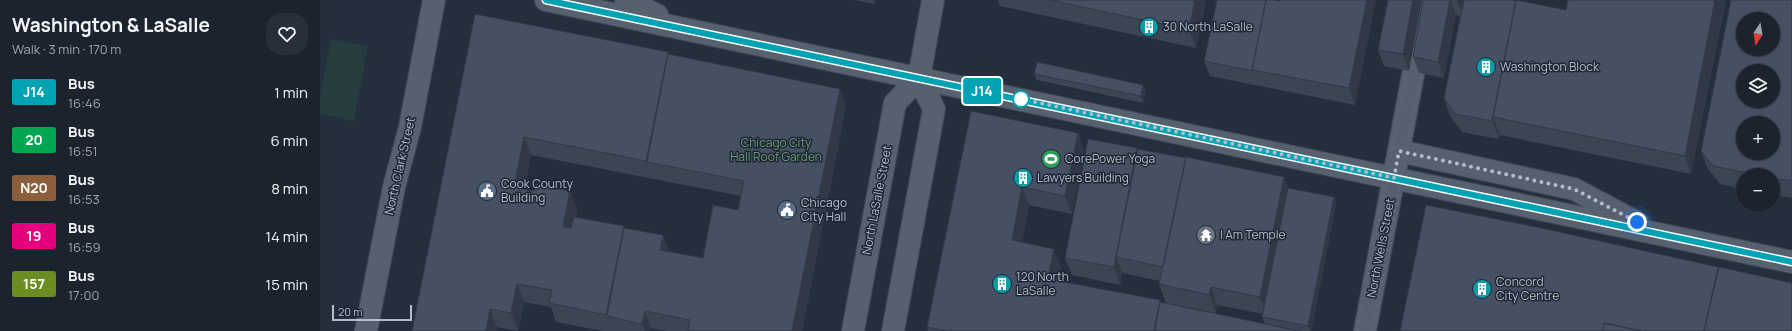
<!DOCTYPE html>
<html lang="en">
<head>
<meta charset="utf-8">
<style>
	body { margin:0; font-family:Manrope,sans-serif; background:#282f3a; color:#f1f3f6; height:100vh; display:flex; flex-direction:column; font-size:15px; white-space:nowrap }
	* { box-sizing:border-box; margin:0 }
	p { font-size:13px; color:#a0a4aa }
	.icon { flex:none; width:22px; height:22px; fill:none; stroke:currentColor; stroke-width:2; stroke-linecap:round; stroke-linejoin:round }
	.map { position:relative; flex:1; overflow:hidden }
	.side { display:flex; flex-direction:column; background:#1b232e; width:320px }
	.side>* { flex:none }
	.badge { padding:0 8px; border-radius:3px; font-size:14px; line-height:26px }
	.needle { width:26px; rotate:192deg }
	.tools { position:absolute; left:1416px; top:12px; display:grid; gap:8px }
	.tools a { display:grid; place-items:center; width:44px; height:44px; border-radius:50%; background:#1b232e; box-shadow:0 1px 3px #0004,0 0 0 1px #39404a; font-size:20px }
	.scale { position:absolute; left:12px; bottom:10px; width:80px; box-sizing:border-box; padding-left:4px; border:2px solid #b4bcc9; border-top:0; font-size:11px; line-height:14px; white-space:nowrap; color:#b4bcc9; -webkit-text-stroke:3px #1d2633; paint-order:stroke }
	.you { position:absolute; width:20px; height:20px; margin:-10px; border:3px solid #fff; border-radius:50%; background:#1a73e8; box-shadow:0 0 0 6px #1a73e833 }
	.map>.badge { position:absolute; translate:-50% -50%; box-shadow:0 0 0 2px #fff }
	.round { display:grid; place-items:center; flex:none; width:42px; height:42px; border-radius:16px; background:#282f3a }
	.summary { display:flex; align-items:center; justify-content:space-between; height:68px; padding:0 12px }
	h1 { font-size:19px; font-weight:700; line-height:30px }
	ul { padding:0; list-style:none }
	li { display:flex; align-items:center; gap:12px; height:48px; padding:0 12px }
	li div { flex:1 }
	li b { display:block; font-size:15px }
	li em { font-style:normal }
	li .badge { min-width:44px; font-weight:700; text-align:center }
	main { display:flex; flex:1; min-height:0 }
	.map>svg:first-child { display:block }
</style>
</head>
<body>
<main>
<section class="side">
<div class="summary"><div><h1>Washington &amp; LaSalle</h1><p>Walk · 3 min · 170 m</p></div><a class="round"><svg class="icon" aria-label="heart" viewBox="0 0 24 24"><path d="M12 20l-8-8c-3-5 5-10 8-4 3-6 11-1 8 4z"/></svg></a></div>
<ul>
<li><span class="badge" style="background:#00a3b4;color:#fff">J14</span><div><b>Bus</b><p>16:46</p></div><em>1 min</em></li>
<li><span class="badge" style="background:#00a651;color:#fff">20</span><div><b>Bus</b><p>16:51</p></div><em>6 min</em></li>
<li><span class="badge" style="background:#8b5e3c;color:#fff">N20</span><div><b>Bus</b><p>16:53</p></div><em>8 min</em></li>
<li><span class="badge" style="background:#e6007e;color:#fff">19</span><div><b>Bus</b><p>16:59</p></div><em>14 min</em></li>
<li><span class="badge" style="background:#6b8e23;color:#fff">157</span><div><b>Bus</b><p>17:00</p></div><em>15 min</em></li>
</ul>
</section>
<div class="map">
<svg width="1472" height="331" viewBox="0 0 1472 331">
	<rect width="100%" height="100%" fill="#242f3e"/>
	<path fill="#263c3f" d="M11,39L48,46L34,121L0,114V96Z"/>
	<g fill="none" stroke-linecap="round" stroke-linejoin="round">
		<g stroke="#414a57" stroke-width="24">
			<path id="major" d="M226,0L1472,262
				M306,0L337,15
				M1079,151L1254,189L1318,223
				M46,331L74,187L90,127L114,0
				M533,331L575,103L599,78L613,0
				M573,331L614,109L599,78
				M1045,331L1107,0"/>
		</g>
		<use href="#major" stroke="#56606e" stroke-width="22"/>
		<path stroke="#5a6575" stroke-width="3" stroke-dasharray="4 4" stroke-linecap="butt" d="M1037,331L1089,61
			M1052,331L1103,64"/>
	</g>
	<path fill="#3b4654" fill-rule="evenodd" d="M533,0H555V4Z
		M678,0H886L876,48L680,6Z
		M955,0L960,1V0H1056L1035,105L890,76L884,61Z
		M1068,0L1089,71L1064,66L1058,50Z
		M1103,0H1192L1246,10L1406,0L1371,174L1180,135L1179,139L1142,132L1130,116L1124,98L1140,16L1136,15L1124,78L1099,73L1093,57Z
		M1472,0V198L1453,195V175H1423V189L1400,184L1388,169L1381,151Z
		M155,14L348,52V54L526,106L482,331H346L331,328L330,331H283L236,322L231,307L204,302L198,331L177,327L176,331H92ZM211,155L421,196L418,210L383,258L349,251L343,235L304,228V226L256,217L257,209L250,191H214L204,189Z
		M714,74L826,92L823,103L717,80Z
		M651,111L758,133L764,151L752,214L709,205L702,242L741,267L738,281L840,300V302L979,331H608L607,327Z
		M818,149L964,177L968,188L1014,197L1016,204L991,331H982L945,324L942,317L943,314L897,305L896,313L846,303L839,284L840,281L802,273L800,285L752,275L745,258Z"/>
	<path fill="#303945" d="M553,0H555V4Z
		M875,0H886L876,48L869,30Z
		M1047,0H1056L1035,105L1029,88Z
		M1093,0H1102L1089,71L1083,54Z
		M1130,0H1131L1136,15L1124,78L1118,62Z
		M1137,0H1146L1143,16Z
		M1395,0H1406L1371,174L1365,156Z
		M348,52L354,70L327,162L326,161Z
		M823,85L826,92L823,103L821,96Z
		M520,89L526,106L482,331H472Z
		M1173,117L1180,135L1179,139L1172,121Z
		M758,133L764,151L752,214L745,196Z
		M204,137L211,155L201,205L194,187Z
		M817,148L824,166L796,257L802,273L800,285L794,267Z
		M964,177L970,195L947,315L940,297Z
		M702,187L709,205L699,259L692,240Z
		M250,191L257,209L250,245L243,227Z
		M1014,197L1016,204L991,331H990L988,326Z
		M304,226L311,245L287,316L286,315Z
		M343,235L349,252L340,250Z
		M734,249L741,267L735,297L728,279Z
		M197,284L204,302L198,331L191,313Z
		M891,287L897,305L896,313L889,295Z
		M840,300L846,319L844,331H834Z
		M170,309L177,327L176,331H166Z
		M325,311L331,328L330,331H325L322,324Z"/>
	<path fill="#455162" stroke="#303945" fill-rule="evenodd" d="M730,0H875L869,30Z
		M897,0H946L932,70L933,71L884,61Z
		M946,0H953L960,1V0H1047L1029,88L932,70Z
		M1068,0H1093L1083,54L1058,50Z
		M1103,0H1130L1118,62L1093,57Z
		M1144,0H1192L1196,1L1172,121L1135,114L1124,98Z
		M1196,0L1246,10L1248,0H1395L1365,156L1173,117Z
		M1411,0H1472V181L1453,178V175H1439L1393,166L1381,151ZM1423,19H1453V49H1423ZM1423,71H1453V101H1423ZM1423,123H1453V153H1423Z
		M155,14L348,52L326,161L204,137L194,187L214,191L215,184L250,191L243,227L251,228L254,217L304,226L286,315L229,303L232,290L197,284L191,313L170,309L166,331H92Z
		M348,54L520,89L472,331H368L370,320L325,311L322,324L287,316L304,228L343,235L340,250L383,258L393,205L418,210L424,181L327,162Z
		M717,62L823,85L821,96L714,74Z
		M651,111L758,133L745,196L702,187L692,240L734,249L728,279L840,300L834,331H628L607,327Z
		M768,139L817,148L794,267L745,258Z
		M818,149L866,158L843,267L796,257Z
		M866,157L964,177L940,297L891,287L889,295L839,284Z
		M968,188L1014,197L988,326L942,317Z
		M1106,205L1226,229L1398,267L1384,331H1322L1284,323L1283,331H1080Z
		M1399,267L1472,283V331H1384Z
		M840,302L979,331H835Z
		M1284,323L1321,331H1283Z"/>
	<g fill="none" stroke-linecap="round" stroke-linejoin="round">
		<g stroke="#fff" stroke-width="9">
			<path id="line" d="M226,0L1472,262"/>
		</g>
		<use href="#line" stroke="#00a3b4" stroke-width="6"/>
		<path stroke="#b4bcc9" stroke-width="4" stroke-dasharray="0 7.2" d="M701,99L1074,178L1079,151L1254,189L1317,222"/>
	</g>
	<defs>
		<g id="building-disc" transform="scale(1)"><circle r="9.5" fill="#0f9aa8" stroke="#1d2633"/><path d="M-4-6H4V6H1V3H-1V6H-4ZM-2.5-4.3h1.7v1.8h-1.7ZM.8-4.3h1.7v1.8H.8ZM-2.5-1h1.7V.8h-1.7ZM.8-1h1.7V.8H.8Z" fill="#fff"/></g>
		<g id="stadium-disc" transform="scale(1)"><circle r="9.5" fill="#2e9e5b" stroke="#1d2633"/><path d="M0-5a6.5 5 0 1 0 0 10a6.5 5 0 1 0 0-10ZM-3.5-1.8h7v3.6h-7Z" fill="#fff"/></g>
		<g id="civic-disc" transform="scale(1)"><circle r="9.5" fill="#5c6f8a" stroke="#1d2633"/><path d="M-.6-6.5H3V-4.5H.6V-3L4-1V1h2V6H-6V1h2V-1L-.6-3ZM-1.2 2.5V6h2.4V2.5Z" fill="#fff"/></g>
		<g id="temple-disc" transform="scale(1)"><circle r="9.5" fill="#6b7280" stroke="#1d2633"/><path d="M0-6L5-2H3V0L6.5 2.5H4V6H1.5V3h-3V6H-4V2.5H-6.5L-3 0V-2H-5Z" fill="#fff"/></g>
	</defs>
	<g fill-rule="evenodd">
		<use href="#building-disc" x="829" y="27"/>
		<use href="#building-disc" x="1166" y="67"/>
		<use href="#stadium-disc" x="731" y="159"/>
		<use href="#building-disc" x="703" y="178"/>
		<use href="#civic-disc" x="167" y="191"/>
		<use href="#civic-disc" x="467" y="210"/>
		<use href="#temple-disc" x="886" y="235"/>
		<use href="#building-disc" x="682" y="284"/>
		<use href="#building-disc" x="1162" y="289"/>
	</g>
	<circle fill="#fff" stroke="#00a3b4" stroke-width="2" cx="701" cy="99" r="8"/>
	<g text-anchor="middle" stroke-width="3" stroke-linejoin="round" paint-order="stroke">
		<g font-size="12" fill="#b4bcc9" stroke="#1d2633" text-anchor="start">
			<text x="843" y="31">30 North LaSalle</text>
			<text x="1180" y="71">Washington Block</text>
			<text x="745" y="163">CorePower Yoga</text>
			<text x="717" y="182">Lawyers Building</text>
			<text x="181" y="188">Cook County<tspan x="181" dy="14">Building</tspan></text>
			<text x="481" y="207">Chicago<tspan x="481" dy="14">City Hall</tspan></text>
			<text x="900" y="239">I Am Temple</text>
			<text x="696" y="281">120 North<tspan x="696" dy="14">LaSalle</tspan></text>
			<text x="1176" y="286">Concord<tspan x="1176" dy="14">City Centre</tspan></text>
		</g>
		<g font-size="12" fill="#6b9a76" stroke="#1d2633">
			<text x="456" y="147">Chicago City<tspan x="456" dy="14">Hall Roof Garden</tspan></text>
		</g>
		<g font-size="12" fill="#b4bcc9" stroke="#1d2633">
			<text transform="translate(80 166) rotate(-77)" y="4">North Clark Street</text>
			<text transform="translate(557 200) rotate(-79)" y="4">North LaSalle Street</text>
			<text transform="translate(1061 248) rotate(-79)" y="4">North Wells Street</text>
		</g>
	</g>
</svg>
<div class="tools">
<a><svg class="needle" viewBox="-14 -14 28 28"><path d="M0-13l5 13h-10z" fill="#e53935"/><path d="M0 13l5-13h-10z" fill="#a0a4aa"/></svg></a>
<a><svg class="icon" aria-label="layers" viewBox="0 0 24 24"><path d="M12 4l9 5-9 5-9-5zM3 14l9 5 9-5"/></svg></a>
<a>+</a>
<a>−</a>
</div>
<div class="scale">20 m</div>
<div class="you" style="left:1317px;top:222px"></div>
<b class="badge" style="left:662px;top:91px;background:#00a3b4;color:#fff">J14</b>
</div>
</main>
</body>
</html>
